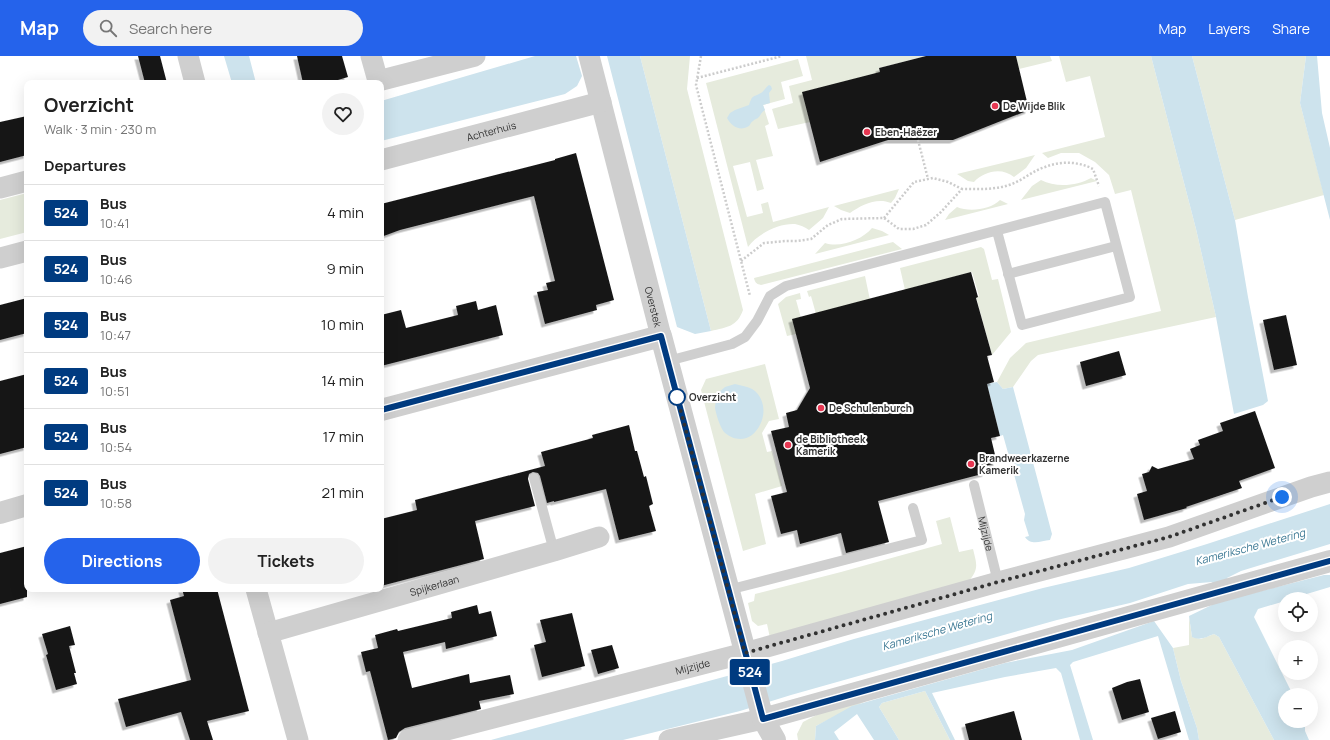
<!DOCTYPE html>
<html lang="en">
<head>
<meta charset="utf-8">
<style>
	body { margin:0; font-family:Manrope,sans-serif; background:#f2f2f2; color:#222; height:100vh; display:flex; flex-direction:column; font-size:15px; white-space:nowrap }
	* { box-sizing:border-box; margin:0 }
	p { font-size:13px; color:#767676 }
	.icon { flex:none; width:22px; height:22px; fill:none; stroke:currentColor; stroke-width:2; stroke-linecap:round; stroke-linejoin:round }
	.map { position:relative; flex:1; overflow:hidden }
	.panel { position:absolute; left:24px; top:24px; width:360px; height:512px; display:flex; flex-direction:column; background:#fff; border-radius:8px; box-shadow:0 4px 16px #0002 }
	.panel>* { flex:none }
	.badge { padding:0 8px; border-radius:3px; font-size:14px; line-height:26px }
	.fabs { position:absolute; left:1278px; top:536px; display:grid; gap:8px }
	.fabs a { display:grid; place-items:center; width:40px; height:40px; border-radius:50%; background:#fff; box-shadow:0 4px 16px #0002; font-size:20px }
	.you { position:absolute; width:20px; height:20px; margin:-10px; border:3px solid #fff; border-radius:50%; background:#1a73e8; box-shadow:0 0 0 6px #1a73e833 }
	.map>.badge { position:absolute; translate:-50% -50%; box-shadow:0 0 0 2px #fff }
	h2 { padding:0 20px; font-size:15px; line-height:36px }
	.round { display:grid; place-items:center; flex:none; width:42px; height:42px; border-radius:21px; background:#f2f2f2 }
	.headline { display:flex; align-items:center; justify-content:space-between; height:68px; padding:0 20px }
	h1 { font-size:19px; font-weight:700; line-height:30px }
	.button { display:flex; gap:8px; margin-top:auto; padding:8px 20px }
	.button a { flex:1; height:46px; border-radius:24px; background:#2563eb; color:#fff; font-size:16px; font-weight:700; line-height:46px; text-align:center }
	.button a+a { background:#f2f2f2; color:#222 }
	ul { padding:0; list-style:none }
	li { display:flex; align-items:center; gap:12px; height:56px; padding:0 20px; border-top:1px solid #e0e0e0 }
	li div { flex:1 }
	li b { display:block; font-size:15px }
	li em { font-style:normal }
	li .badge { min-width:44px; font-weight:700; text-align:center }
	header { display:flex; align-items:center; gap:24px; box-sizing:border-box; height:56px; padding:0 20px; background:#2563eb; color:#fff }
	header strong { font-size:19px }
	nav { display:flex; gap:22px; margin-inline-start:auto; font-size:14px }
	.search { width:280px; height:36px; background:#f2f2f2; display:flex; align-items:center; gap:10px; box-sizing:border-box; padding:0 14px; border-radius:22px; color:#767676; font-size:15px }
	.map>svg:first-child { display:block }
</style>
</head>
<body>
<header>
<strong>Map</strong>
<div class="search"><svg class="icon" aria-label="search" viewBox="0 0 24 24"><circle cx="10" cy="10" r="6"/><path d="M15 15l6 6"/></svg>Search here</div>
<nav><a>Map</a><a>Layers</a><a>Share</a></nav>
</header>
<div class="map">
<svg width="1330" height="684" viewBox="0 0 1330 684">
	<defs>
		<filter id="shadow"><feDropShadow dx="-3.5" dy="3.5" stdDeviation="0" flood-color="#0004"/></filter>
	</defs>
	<rect width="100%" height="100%" fill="#fff"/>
	<path fill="#e6ebdd" d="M640,0H690L687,33L743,254C737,271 727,271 711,275Z
		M806,0H926L879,12L880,16L810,66L778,73L772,53L793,47L789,30L812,24Z
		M1016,0H1050L1052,5L1019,13Z
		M1059,0H1151L1196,173L1216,261L1038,299L1031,305L1013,331L1003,333L997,326L1010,302L1026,287L1161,255L1131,134L1115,138L1109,119L1095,106L1079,97H1061L1048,102L1042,97L1105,81L1090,20L1066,26Z
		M1192,0H1306L1300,47L1324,139L1235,164Z
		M798,3L803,20L781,26L785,43L763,49L769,68L765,70L773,100L756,104L764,133L757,135L750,106L733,110L747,161L763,157L761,148L768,146L773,166L829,151L823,162L809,174C805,171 800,169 795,168C779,167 757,178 748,191L706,27Z
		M1035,99L1026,112L1014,121C1002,111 984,115 974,126L968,125L957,118Z
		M1091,122L1097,125L1021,144L1032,130L1041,124C1056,132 1077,130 1091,122Z
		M899,133L895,142L891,147C877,141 861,149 850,157L841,154L834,150Z
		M27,137V176L0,183V144Z
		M1000,144L1008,148L945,164L949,158L957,151C969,156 990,154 1000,144Z
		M872,172L882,175L889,179L815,198L825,187C840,192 862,184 872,172Z
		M893,186L902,193L761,229C757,228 755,227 754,222Z
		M981,191L984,193L992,224L998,223L1011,276L992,299L976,241L979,240L972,216L905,234L900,212Z
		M865,220L870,244L816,258L811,240L809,241L807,235Z
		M800,237L801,243L796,244L801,262L796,278L787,280L778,248L786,241Z
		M765,308L779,363L769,365L762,377L767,396L772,395L782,430L755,438L766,488L743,495L701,334L706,323Z
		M950,461L959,496L973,493C977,509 979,513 968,526L770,582L767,568L758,570L752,565L748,547L754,545L755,538L841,516L942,488L936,465Z
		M1189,560L1192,581L1201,583L1214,578L1219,581L1274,684H1199L1197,672L1181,625L1173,592L1189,589Z
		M925,635L950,684H899L879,651L882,647Z
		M872,642L816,670L815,684H798L797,678L803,666L840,647Z"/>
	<path fill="#cde3ed" d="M224,0H249L256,27H232Z
		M535,0H576L582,20L577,30L565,38L381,85V45Z
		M607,0H640L711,275L695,278L677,271Z
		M1151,0H1192L1235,164L1248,241L1268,345L1263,349L1234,358L1216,261L1196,173Z
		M1306,0H1317L1322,57L1330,92V164L1300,47Z
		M769,29L771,30L772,33L769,37L770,47L763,49L765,54C762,56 761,58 759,61C757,63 755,63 753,65C751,66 750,69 749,70C740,76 731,70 727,62L730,57L735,54L749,49C753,38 752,42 761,37C764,35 766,31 769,29Z
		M997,326L1003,333L1013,331L1052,478L1050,484C1041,485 1031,490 1025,481L1029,480L1024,464L1025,458L1003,379L1000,380L987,328Z
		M735,328C743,330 752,331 757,337C768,350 764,369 752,379C743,386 731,383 724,376C720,371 716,358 715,352C715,347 717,342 718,337L725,331Z
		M1330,448V488L1241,515L1227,522L1228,525L1213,528L1212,526L1188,528L1130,547L1057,564L791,639L740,655L623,684H491L782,605L854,583L1043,532L1129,512L1207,488Z
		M1324,519H1330V531L1290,543H1285V545L1258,553L1254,561L1293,639H1285V665H1305V675L1309,684H1274L1219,581L1214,578C1206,581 1200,585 1192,581L1189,560L1218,546Z
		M1154,565L1173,592L1181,625L1197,672L1199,684H1189L1158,580L1073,606L1070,609L1093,684H1080L1061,617L1056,612L1005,621L932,637L955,684H950L925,635L882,647L879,651L899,684H874L857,658L834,676L839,684H815L816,670L852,650L1005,607L1072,594Z"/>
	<path fill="#191919" filter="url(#shadow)" d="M138,0H160L167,27H145Z
		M297,0H342L348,21L338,24V27H303Z
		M926,0H1016L1029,54L953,84H888L820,106L802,36L880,16L879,12Z
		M27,60V99L0,106V66Z
		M576,97L614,244L596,249L597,254L545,268L537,236L548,234L546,227L555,225L534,140L400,174L381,181V148L555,104V103Z
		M971,216L978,241L976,242L992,299L987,300L994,326L987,328L1000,380L991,382L997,407L985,410L986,417L878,445L889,486L846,497L841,477L800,488L797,474L781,478L771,440L787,436L771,375L789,371L786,357L797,354L810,332L792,263Z
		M27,242V277L0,284V249Z
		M476,245L478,254L496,249L503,279L381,310V259L401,254L406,272L458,259L456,250Z
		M1286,259L1297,309L1274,314L1263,264Z
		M1119,295L1126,319L1086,330L1080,306Z
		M27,318V391L0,398V325Z
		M1255,355L1275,412L1239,425L1242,432L1186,451L1187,452L1144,464L1137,438L1147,435L1142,418L1149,416L1152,410L1158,413L1194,403L1190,393L1200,389L1198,384L1223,375L1220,367Z
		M629,369L635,395H637L644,421L646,420L653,448L649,450L656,475L619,484L606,433L554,446V445L547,447L540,420L538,417L533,416L529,418L528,423L535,450L475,465L484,503L381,530V463L417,454L415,444L545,410L541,396L593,382L592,379Z
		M27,490V541L0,548V497Z
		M182,533H217L249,655L207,665L213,684H190L181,656L126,671L118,643L191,624L170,544L184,540Z
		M477,549L479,558L491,555L497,580L446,593L445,586L403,596L412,632L469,618L470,627L510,619L514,638L479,645L481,653L405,672L399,676L396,682L388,684L370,615L366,616L361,596L378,592L375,579L397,573L398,575L452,562L451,556Z
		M572,557L585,610L542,621L534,589L546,586L540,564Z
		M70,570L75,589L69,590L76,617H74L77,628L56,634L46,599L48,598L42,578Z
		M612,589L619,612L598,618L591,594Z
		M1140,623L1149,656L1122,664L1112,632L1127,626Z
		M1014,655L1022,684H969L965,668Z
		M1175,655L1181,676L1158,683L1151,662Z"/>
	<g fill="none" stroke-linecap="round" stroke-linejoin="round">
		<path stroke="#ccc" stroke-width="2.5" stroke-dasharray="2 2" stroke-linecap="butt" d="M701,0L696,29L750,240
			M697,22L782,0
			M918,84L928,123
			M884,162L914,126L933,122L948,126L962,133
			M741,205L764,187L786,185H797L811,183L828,169L842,163L884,162L899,173H913L926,169L941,156L962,133C978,133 994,134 1009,129C1022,125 1032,115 1045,111C1060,105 1078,105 1093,113L1099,130"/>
		<g stroke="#cfcfcf" stroke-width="10">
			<path d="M1008,218L1116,190"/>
			<path d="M668,305L732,288L745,281L757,265L770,240L786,230L1105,146L1130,241L1022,269L997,175"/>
			<path d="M534,422L554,495"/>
			<path id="s1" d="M974,429L998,526"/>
			<path d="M728,534L922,484L913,452"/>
		</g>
		<g stroke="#cfcfcf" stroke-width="21">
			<path d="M188,0L195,27"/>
			<path d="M371,0L378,25L475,0"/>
			<path id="s2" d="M589,0L661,280"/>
			<path id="s3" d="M381,104L601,46"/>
			<path d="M0,132L27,125"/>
			<path d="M0,202L27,195"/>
			<path d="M256,533L298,684"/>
			<path id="s4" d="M268,577L554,495L599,481"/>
			<path id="s5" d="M408,684L745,597L998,526L1169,481L1311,431L1330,426"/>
			<path d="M669,684L763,663"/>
		</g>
		<path stroke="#cfcfcf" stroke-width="22" d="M381,354L661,280L763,663L775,684
			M0,457L27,449
			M763,663L1330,505"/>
	</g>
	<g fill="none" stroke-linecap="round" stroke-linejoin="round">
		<g stroke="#fff" stroke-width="9">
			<path id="line" d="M381,354L661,280L763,663L1330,505"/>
		</g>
		<use href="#line" stroke="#003b80" stroke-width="6"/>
		<path stroke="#323232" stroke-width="4" stroke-dasharray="0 7.2" d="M677,341L745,597L998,526L1169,481L1282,441"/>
	</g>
	<g fill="#e63752" stroke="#fff" stroke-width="1.5">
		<circle cx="995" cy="50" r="4"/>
		<circle cx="867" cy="76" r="4"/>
		<circle cx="821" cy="352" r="4"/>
		<circle cx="788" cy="389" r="4"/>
		<circle cx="971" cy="408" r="4"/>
	</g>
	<circle fill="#fff" stroke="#003b80" stroke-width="2" cx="677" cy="341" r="8"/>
	<g text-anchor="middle" stroke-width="4" stroke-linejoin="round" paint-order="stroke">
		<g font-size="10" font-weight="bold" fill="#323232" stroke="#fff" text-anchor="start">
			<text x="1003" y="54">De Wijde Blik</text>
			<text x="875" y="80">Eben-Haëzer</text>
			<text x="829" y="356">De Schulenburch</text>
			<text x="796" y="387">de Bibliotheek<tspan x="796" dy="12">Kamerik</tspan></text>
			<text x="979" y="406">Brandweerkazerne<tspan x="979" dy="12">Kamerik</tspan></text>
		</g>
		<g font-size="10" fill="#323232" stroke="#fff">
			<text dy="4" stroke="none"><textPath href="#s3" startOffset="114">Achterhuis</textPath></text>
			<text dy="4" stroke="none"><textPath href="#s2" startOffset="259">Overstek</textPath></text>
			<text dy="4" stroke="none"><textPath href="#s1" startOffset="50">Mijzijde</textPath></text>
			<text dy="4" stroke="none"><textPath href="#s4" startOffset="173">Spijkerlaan</textPath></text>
			<text dy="4" stroke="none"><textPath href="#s5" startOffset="294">Mijzijde</textPath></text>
		</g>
		<g font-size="10" font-weight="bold" fill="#323232" stroke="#fff" text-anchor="start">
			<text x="689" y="345">Overzicht</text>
		</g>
		<g font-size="11" font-style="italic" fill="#3e7a95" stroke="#fff">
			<text transform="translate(1250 491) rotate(-15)" y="4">Kameriksche Wetering</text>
			<text transform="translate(937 575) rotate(-16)" y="4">Kameriksche Wetering</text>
		</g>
	</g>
</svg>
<div class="fabs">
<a><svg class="icon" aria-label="locate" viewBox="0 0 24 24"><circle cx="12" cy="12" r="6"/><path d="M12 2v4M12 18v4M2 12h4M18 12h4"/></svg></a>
<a>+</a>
<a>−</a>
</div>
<div class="you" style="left:1282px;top:441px"></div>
<b class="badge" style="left:750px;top:616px;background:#003b80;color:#fff">524</b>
<section class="panel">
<div class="headline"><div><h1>Overzicht</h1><p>Walk · 3 min · 230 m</p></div><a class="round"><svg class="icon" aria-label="heart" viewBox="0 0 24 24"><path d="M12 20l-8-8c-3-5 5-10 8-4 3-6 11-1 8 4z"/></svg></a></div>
<h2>Departures</h2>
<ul>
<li><span class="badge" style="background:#003b80;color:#fff">524</span><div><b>Bus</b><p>10:41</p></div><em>4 min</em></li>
<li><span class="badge" style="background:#003b80;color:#fff">524</span><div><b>Bus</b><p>10:46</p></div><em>9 min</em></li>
<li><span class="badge" style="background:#003b80;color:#fff">524</span><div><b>Bus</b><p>10:47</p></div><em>10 min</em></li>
<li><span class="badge" style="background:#003b80;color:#fff">524</span><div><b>Bus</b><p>10:51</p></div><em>14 min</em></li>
<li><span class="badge" style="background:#003b80;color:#fff">524</span><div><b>Bus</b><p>10:54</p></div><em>17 min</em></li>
<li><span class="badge" style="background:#003b80;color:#fff">524</span><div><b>Bus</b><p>10:58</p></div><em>21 min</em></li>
</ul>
<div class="button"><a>Directions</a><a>Tickets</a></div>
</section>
</div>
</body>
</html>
